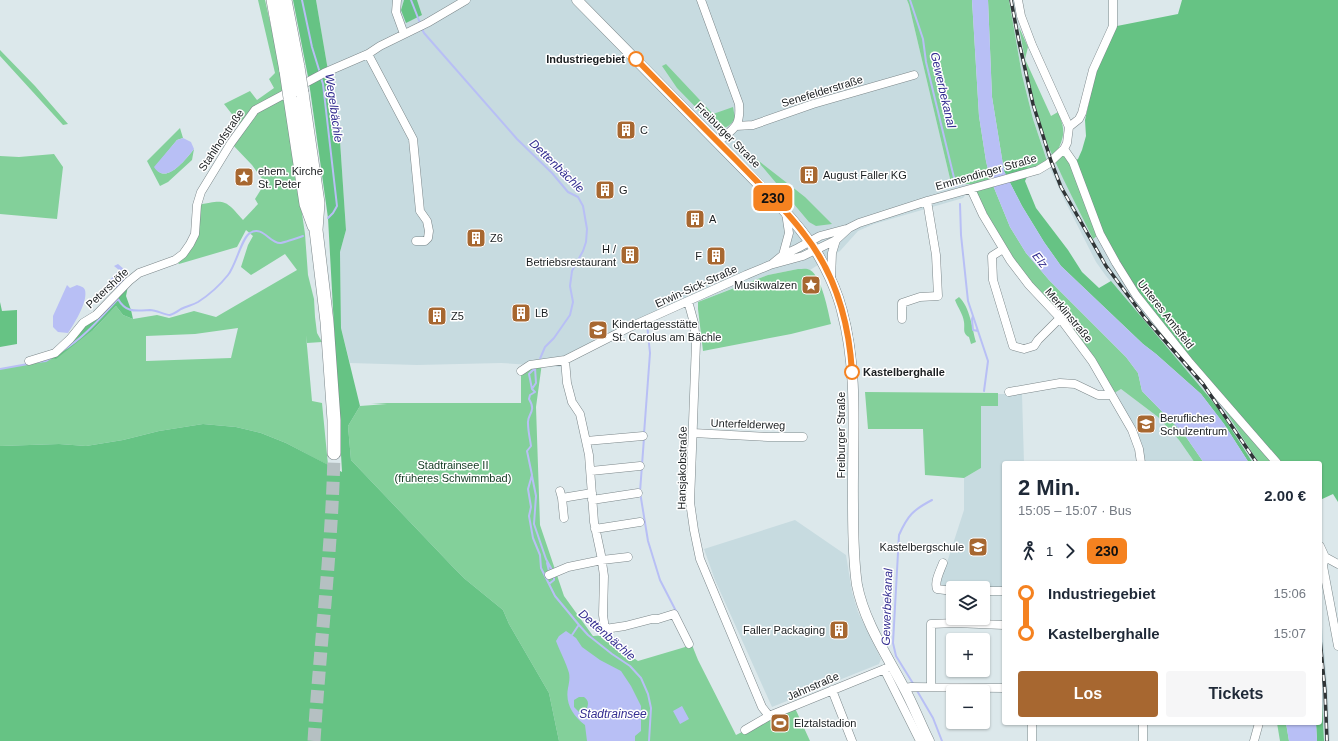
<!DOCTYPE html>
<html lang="de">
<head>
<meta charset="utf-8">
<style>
	body { margin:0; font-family:Helvetica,sans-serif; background:#f6f6f7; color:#1f2937; height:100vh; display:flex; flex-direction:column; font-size:15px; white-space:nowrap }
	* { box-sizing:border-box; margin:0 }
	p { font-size:13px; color:#747a83 }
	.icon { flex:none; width:22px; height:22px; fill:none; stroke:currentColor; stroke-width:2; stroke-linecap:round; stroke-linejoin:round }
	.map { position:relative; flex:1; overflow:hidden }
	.sheet { position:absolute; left:1002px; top:461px; width:320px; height:264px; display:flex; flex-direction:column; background:#fff; border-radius:4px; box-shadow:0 1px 3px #0004 }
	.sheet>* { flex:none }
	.badge { padding:0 8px; border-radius:6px; font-size:14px; line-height:26px }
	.fabs { position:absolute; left:946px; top:581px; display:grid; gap:8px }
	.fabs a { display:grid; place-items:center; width:44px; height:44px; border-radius:4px; background:#fff; box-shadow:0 1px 3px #0004; font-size:20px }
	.map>.badge { position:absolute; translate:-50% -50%; box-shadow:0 0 0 2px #fff }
	.legs { display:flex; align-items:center; gap:6px; height:44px; padding:0 16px; font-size:13px }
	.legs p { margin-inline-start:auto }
	.headline { display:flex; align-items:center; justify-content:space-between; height:68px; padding:0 16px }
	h1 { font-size:22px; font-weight:800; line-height:30px }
	.button { display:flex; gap:8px; margin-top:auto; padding:8px 16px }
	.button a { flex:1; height:46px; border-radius:4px; background:#a76730; color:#fff; font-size:16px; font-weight:800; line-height:46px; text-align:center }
	.button a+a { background:#f6f6f7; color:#1f2937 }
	ul { padding:0 16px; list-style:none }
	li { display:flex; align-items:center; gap:14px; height:40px; font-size:15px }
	li i { display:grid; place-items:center; width:6px; height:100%; margin:0 5px; background:currentColor }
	li i::after { content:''; width:10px; height:10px; margin:-5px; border:3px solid; border-radius:50%; background:#fff }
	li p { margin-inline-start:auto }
	li:first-child i { background:linear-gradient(#0000 50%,currentColor 0) }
	li:last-child i { background:linear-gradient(currentColor 50%,#0000 0) }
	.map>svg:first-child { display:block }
</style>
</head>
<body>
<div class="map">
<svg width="1338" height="741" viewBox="0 0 1338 741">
	<rect width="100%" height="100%" fill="#dce8eb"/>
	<path fill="#c7dbe0" d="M316,0H404L401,10L422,15L417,0H907L909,5L952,187L960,184H974L971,189L963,198L874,224L858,231L840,251L810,270L798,269L768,275L746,283L645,323L561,367L501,363L417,365L350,363L341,328L340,252L346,230L340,141Z
		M1009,0H1014L1027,72L1042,127L1054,159L1093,239L1100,234L1222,400L1259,463H1253L1219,410L1209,397L1106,276L1096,262L1063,197L1048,164L1033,119L1022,75Z
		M1121,389L1158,417L1179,440L1195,463H1141L1139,449L1111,395Z
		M998,394H1022L1024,463H1004V588H945L940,584L964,510V478L981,468V406H998Z
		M795,520L846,555L852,592L858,612L881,659L879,664L874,666L772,707L715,580L704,549Z
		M1320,619L1322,627L1328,692L1330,741H1324L1320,666Z"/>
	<path fill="#83d09a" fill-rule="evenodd" d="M258,0H265L281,70L305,234L308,275L314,299L315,317L317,333L322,342L307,343L306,335L312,401L322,403L328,465L286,443L261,433L236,427L203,424L159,431L123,440L86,446L59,444L0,446V369L27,364L94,329L116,306L123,315L133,319L157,315L169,318L194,311L216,317L297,270L285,254L251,275L241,267L248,245L253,236L246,230L237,247L179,264L175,260L190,244L197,205C225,200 224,198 243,220L258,204L255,199L265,183L252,165L231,143L242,127L224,104L250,91L257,100L274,88L269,79L275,73ZM238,328L231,358L146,361V336L195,334Z
		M907,0H972L979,116L986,161L990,178L1010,227L1026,253L1049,280L1126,357L1138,373L1142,391L1184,434L1204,463H1195L1179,440L1158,417L1121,389L1111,395L1092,361L1029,285L983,215L973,184H960L952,187L909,5Z
		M988,0H1009L1022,75L1033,119L1048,164L1029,173L1024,164L1004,171L992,97Z
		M1019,27L1028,47L1025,59L1051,116L1058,112C1065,129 1065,134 1058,150L1070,161L1097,236L1093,239C1080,212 1066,186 1054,159C1035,118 1027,71 1019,27Z
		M0,50L35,86L68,124L63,125L0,56Z
		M666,64L713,114L733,107L735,118C730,127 725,129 716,128L677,88L662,66Z
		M180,128L183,138L177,140L155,167C165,186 186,159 194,149L192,160L168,182L160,186L147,161Z
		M54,154L63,167L57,219L0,214V156L19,157Z
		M755,158L805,197L832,224L816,226L809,222Z
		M798,269C802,269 807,268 810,270C822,277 828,311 831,324L791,334L703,351L698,309V302L768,275Z
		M959,297C970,307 972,328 976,342L971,344L969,337C962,333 965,329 964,322C963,314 958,308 955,300Z
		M542,363L536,407L540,525L564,596L593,636L608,635L611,642L638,661L692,645L698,660L736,735L794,706L810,741H559L549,693L509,624L503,610L465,579L452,566L351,460L348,426L360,406L387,404L371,403H521V367Z
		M865,392L998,393V406H981V468L964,478L925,475L923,429H868Z
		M1222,400L1277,463H1259L1222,406Z
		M1277,723H1286L1289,741H1280Z"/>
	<path fill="#66c384" d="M293,0H316L340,141L346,230L340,252L341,328L360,406L348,426L351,460L452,566L465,579L503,610L509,624L549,693L559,741H0V446L59,444L86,446L123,440L159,431L203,424L236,427L261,433L286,443L342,472L328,218L309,82Z
		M404,0H417L422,15L406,23L401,10Z
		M1182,0H1338V502L1333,494L1320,500V463H1277L1190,363L1116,263L1073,162L1078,159L1082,150L1086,136L1085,120L1097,66L1117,26L1178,14Z
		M1025,164L1029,173L1025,181L1036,208L1068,250L1082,272L1099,288L1111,281L1209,397L1219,410L1253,463H1249L1224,424L1201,394L1156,354L1143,344L1061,266L1044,242L1022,206L1004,171Z
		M129,281L126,296L131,310L133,319L123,315L116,306L94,329L56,359L51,358Z
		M0,302L2,311L17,310V344L0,347Z
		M1320,666L1324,741H1317L1316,723H1320Z"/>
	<path fill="#b8bff5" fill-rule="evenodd" d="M972,0H988L992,97L1004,171L1022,206L1044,242L1061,266L1143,344L1156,354L1201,394L1224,424L1249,463H1204L1184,434L1142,391L1138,373L1126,357L1049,280L1026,253L1010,227L990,178L986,161L979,116Z
		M183,138L191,142L194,149C186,159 166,186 154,167L177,140Z
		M118,264L125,270L127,276L118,289L109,281L119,270L114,266Z
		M67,285L70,288L77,285C80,286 84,287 85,290C88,302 74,324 68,333L58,332L53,327V316Z
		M566,631L576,638L582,647L600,660L621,671L631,686L641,706V731L635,736V741H587L585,725C573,716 565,704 568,688C569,683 570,678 569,673C566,662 560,652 556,641L559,636ZM579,697H584C588,700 589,703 587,708L579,712L574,707V700Z
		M682,706L689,719L680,724L673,711Z
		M1286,723H1316L1317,741H1289Z"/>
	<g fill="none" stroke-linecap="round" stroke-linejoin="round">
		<path stroke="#b8bff5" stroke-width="2" d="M302,0L312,47L320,73
			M411,0L420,23
			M910,0L923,39L926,62L956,186
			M421,27L424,33L517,139L552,173L568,192L578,197L583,206L587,229L586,242L583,251L572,271L570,286L573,302L570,315L554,338L545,347L539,361
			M321,78L323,84L337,206L333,213L328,218
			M960,204L961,235L968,301L988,361L984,391
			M973,316L972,319L973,330L978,331
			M62,351C84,338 101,317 118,299C126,313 135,311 150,310C157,310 164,315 170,315C174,314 178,311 181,309C187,306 193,305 198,302C209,295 220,285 228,275C236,265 242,237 250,233C263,225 269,243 280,243C283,243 300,237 303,236
			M37,362L46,361L51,358
			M536,367L529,374L532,389L535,392L530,395L529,399C537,412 527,414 528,423C528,431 530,439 531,446L527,451L532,475L528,489L531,507L529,516L533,538L540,555L541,568L555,596L579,625L588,635L612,654L630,666L641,678L648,694L651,708L649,741
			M0,369L28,364
			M532,389L536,383L535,368
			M644,434L650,353L647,324
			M644,438L640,492L648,541L660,580L677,613
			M532,476L536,496L534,524L546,559L552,570
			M547,563L549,571
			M549,584L554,580V577
			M572,635L578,626
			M914,685L896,656L893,643L899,535C908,515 913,510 932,500
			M916,689L933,718L942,741"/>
		<path stroke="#b5c0c2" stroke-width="13" stroke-dasharray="13 6" stroke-linecap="butt" d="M314,741C320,645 332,549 334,453"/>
		<g stroke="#7c878a" stroke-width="9">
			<path id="minor" d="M397,0L396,12L404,34
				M701,0L739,104C741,127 734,128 718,142
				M368,54L413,139L420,211L427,221L429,231L428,238L425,241H416
				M736,126L753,125L813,104L914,75
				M1069,127L1079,119L1082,113L1093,70L1113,26V0
				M1064,149L1073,162L1100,234L1116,263L1136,295L1190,363L1277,463
				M971,189L983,215L1010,260L1029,285L1060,318L1092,361L1132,430L1139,449L1141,463
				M1003,249L992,256L993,280L1013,346L1024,349L1034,346L1038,340L1060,318
				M783,255L789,233L786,213
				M772,264L783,255L798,248L820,236L846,229
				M831,279L832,253L836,240L849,228L859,223L927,201L1038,170L1048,164L1064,149L1067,143L1069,127L1032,45L1021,16L1018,0
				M688,301L694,323L696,343L690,502L694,530L700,559L762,707L769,716
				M902,319V303L920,297L938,296L936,255L927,201
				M565,360L567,383L572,402L580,414L589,455L594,522L601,555L604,576L603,615L605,629L625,626L652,619H658L674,614L689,644
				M29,361L55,353L70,339L83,323L96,315L129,281L139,273L175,260L183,254L190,244L195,234L197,205L201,192L231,143L255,110L324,73L368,54L380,46L427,23L466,0
				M521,371L530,365L565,360L630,327L746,275L770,265L803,256L836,240
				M1009,392L1060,383L1075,384L1098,395H1111
				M693,433L768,437H803
				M586,441L643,436
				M591,471L640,466
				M560,491L562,498L592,493
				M562,498L564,518
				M592,500L638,493
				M595,529L640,522
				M1320,546L1325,557L1338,564
				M1325,557L1323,566L1338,646
				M943,563C940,571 934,582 937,589L953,591
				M549,575L568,567L602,560L628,557
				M983,591H1004
				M884,669L920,741
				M931,687V624L955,623L1004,625
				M904,688L911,687L1004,688
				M832,690L852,741
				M1143,723V741
				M745,730L769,716L892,666
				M1032,741V723
				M1254,741L1259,723"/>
		</g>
		<g stroke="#7c878a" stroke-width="11">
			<path id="tertiary" d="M577,0L778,204C792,219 805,234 816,251C827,270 837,290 842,311C859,374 852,440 853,504C853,531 853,558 857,585C864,621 886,654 903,686C913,704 920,723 929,741"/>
		</g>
		<g stroke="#7c878a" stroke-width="14">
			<path id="trunk" d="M273,0L286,71
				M285,0L298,67
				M302,93L318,203L316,230L327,322L334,420V453
				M290,98L306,204L314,226"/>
		</g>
		<use href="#minor" stroke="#fff" stroke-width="8"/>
		<use href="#tertiary" stroke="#fff" stroke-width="10"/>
		<use href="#trunk" stroke="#fff" stroke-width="13"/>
		<g stroke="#303537" stroke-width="3.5">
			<path id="rail" d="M1011,0L1019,42L1033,104L1051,161L1061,187L1106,266L1145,318L1203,384L1257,463
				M1320,639L1325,691L1327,741"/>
		</g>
		<use href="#rail" stroke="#fff" stroke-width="2" stroke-dasharray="6" stroke-linecap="butt"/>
		<g stroke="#7c878a" stroke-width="14" stroke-linecap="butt">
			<path id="trunk-bridge" d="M298,67L302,93
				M286,71L290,98"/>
		</g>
		<use href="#trunk-bridge" stroke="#fff" stroke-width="13"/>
	</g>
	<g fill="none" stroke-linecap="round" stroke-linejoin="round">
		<g stroke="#fff" stroke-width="9">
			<path id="line-1" d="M636,59C669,93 703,127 736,160C759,184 784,207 804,234C835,273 849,323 852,372"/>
		</g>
		<use href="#line-1" stroke="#f58220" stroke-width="6"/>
	</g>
	<defs>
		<g id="building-square" transform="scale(1)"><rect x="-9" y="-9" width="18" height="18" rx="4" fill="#a76730" stroke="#fff"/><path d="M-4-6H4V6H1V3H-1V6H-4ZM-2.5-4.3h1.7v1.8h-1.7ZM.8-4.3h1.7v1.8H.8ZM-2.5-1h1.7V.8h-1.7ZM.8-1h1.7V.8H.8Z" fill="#fff"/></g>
		<g id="sight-square" transform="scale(1)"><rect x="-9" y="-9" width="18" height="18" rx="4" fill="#a76730" stroke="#fff"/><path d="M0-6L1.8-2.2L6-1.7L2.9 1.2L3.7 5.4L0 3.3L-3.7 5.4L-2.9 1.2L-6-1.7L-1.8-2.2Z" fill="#fff"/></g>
		<g id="school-square" transform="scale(1)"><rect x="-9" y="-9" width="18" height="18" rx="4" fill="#a76730" stroke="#fff"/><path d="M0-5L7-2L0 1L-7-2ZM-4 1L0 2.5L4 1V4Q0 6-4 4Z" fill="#fff"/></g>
		<g id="stadium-square" transform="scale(1)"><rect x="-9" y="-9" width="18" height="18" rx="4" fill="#a76730" stroke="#fff"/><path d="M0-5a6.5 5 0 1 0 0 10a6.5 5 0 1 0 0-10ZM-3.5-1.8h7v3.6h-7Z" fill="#fff"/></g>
	</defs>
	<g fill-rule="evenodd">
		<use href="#building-square" x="626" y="130"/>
		<use href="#building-square" x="809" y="175"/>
		<use href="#sight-square" x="244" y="177"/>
		<use href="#building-square" x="605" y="190"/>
		<use href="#building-square" x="695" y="219"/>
		<use href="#building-square" x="476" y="238"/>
		<use href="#building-square" x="630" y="255"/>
		<use href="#building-square" x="716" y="256"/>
		<use href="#sight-square" x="811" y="285"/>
		<use href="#building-square" x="521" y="313"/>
		<use href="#building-square" x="437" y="316"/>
		<use href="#school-square" x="598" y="330"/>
		<use href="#school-square" x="1146" y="424"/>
		<use href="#school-square" x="978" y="547"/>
		<use href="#building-square" x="839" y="630"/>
		<use href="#stadium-square" x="780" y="723"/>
	</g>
	<g fill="#fff" stroke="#f58220" stroke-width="2">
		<circle cx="636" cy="59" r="7"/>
		<circle cx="852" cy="372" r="7"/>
	</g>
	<g text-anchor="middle" stroke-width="3" stroke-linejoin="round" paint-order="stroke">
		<g font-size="11" font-weight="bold" fill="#1a1e20" stroke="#fff" text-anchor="end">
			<text x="625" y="63">Industriegebiet</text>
			<text x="863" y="376" text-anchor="start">Kastelberghalle</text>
		</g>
		<g font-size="11" fill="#1a1e20" stroke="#fff">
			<text transform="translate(822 91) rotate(-17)" y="4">Senefelderstraße</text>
			<text transform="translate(728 135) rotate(45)" y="4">Freiburger Straße</text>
			<text transform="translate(221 140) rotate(-56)" y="4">Stahlhofstraße</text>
			<text transform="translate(986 172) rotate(-16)" y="4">Emmendinger Straße</text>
			<text transform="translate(696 286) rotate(-24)" y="4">Erwin-Sick-Straße</text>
			<text transform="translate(107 288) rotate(-43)" y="4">Petershöfe</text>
			<text transform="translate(1166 314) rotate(52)" y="4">Unteres Amtsfeld</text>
			<text transform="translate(1069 315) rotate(50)" y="4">Merklinstraße</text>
			<text transform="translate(748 424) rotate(2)" y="4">Unterfelderweg</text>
			<text transform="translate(841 435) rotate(-90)" y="4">Freiburger Straße</text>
			<text transform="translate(682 468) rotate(-89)" y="4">Hansjakobstraße</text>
			<text transform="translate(813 686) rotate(-23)" y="4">Jahnstraße</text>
		</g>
		<g font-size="11" fill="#1a1e20" stroke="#fff" text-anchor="start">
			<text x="640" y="134">C</text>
			<text x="258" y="175">ehem. Kirche<tspan x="258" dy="13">St. Peter</tspan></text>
			<text x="823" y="179">August Faller KG</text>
			<text x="619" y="194">G</text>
			<text x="709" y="223">A</text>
			<text x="490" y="242">Z6</text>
			<text x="616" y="253" text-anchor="end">H /<tspan x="616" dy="13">Betriebsrestaurant</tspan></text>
			<text x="702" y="260" text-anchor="end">F</text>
			<text x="797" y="289" text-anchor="end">Musikwalzen</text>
			<text x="535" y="317">LB</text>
			<text x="451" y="320">Z5</text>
			<text x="612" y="328">Kindertagesstätte<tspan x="612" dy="13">St. Carolus am Bächle</tspan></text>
			<text x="1160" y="422">Berufliches<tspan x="1160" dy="13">Schulzentrum</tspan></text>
			<text x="964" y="551" text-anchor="end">Kastelbergschule</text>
			<text x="825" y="634" text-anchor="end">Faller Packaging</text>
			<text x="794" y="727">Elztalstadion</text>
		</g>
		<g font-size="11" fill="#113920" stroke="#fff">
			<text x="453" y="469">Stadtrainsee II<tspan x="453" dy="13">(früheres Schwimmbad)</tspan></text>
		</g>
		<g font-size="12" font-style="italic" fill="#342e91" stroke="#fff">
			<text transform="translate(943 90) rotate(77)" y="4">Gewerbekanal</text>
			<text transform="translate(334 108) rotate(82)" y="4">Wegelbächle</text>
			<text transform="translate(557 166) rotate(44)" y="4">Dettenbächle</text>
			<text transform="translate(1040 260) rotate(52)" y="4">Elz</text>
			<text transform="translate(887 607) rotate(-88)" y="4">Gewerbekanal</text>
			<text transform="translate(607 635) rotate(41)" y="4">Dettenbächle</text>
			<text x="613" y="718">Stadtrainsee</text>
		</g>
	</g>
</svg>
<div class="fabs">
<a><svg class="icon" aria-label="layers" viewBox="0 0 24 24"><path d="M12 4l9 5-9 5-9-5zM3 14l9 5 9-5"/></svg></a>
<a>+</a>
<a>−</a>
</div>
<b class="badge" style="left:773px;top:198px;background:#f58220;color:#111">230</b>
<section class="sheet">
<div class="headline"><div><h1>2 Min.</h1><p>15:05 – 15:07 · Bus</p></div><b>2.00 €</b></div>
<div class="legs"><svg class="icon" aria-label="walk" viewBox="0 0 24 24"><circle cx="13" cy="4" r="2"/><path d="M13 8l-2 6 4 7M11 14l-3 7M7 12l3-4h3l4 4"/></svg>1<svg class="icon" aria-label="forward" viewBox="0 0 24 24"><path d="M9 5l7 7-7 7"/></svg><b class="badge" style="background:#f58220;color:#111">230</b></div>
<ul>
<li><i style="color:#f58220"></i><b>Industriegebiet</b><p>15:06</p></li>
<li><i style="color:#f58220"></i><b>Kastelberghalle</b><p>15:07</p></li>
</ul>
<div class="button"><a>Los</a><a>Tickets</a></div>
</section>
</div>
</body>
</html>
